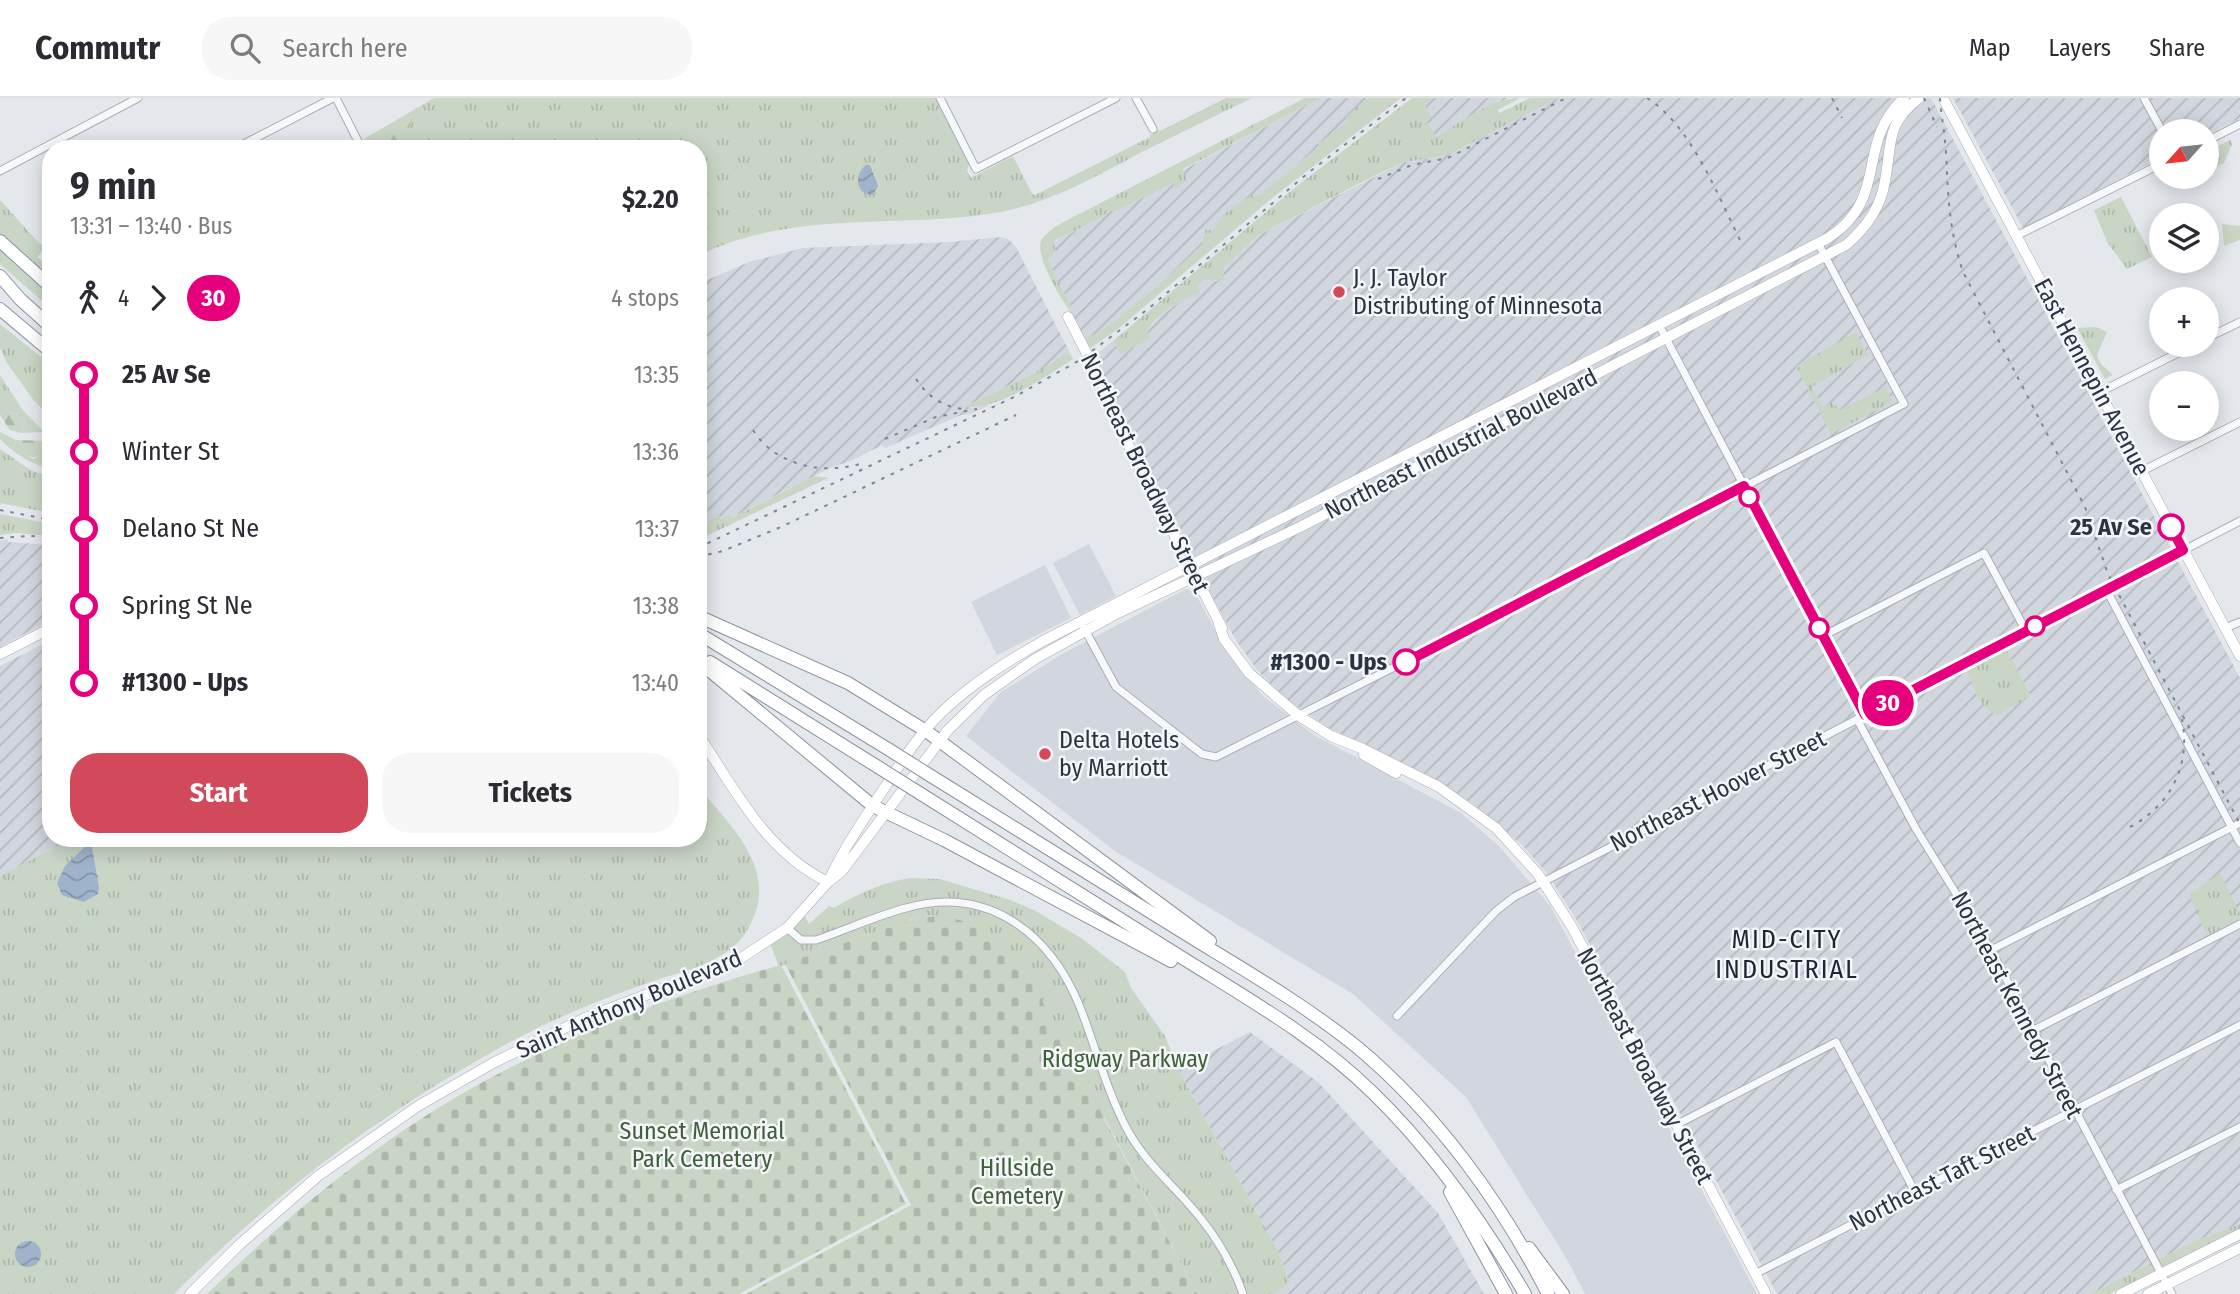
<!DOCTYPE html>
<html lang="en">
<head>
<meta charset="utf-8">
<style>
	body { margin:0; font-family:"Fira Sans Condensed",sans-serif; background:#f7f7f7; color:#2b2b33; height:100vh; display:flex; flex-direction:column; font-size:26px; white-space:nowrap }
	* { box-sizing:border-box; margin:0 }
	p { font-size:23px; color:#7c7c81 }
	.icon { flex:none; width:38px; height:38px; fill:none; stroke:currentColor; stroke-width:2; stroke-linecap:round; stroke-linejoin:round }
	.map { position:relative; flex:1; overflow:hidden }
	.details { position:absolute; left:42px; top:42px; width:665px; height:707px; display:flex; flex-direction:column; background:#fff; border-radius:28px; box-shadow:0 4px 18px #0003 }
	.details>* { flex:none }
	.badge { padding:0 14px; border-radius:23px; font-size:24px; line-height:46px }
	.needle { width:46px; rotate:243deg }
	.buttons { position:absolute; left:2149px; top:21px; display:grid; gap:14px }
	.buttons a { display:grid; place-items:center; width:70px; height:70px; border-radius:50%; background:#fff; box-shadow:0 4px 18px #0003; font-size:35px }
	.map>.badge { position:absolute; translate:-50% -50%; box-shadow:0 0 0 4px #fff }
	.legs { display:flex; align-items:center; gap:10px; height:77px; padding:0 28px; font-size:23px }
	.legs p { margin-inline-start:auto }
	.summary { display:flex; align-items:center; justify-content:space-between; height:119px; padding:0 28px }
	h1 { font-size:38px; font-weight:700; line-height:52px }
	.primary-button { display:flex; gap:14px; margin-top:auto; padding:14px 28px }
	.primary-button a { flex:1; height:80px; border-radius:28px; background:#d1495b; color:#fff; font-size:28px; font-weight:700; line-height:80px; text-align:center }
	.primary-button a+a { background:#f7f7f7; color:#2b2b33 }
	ul { padding:0 28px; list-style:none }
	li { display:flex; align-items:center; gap:24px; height:77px; font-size:26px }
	li i { display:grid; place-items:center; width:10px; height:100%; margin:0 9px; background:currentColor }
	li i::after { content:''; width:18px; height:18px; margin:-9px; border:5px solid; border-radius:50%; background:#fff }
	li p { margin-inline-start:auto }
	li:first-child i { background:linear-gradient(#0000 50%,currentColor 0) }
	li:last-child i { background:linear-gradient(currentColor 50%,#0000 0) }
	header { display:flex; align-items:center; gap:42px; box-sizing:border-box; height:98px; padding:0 35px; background:#fff; border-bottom:2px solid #e1e1e2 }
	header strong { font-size:33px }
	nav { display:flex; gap:38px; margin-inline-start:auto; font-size:24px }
	.search { width:490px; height:63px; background:#f7f7f7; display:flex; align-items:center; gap:18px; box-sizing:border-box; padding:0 24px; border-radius:28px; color:#7c7c81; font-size:26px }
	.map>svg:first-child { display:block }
</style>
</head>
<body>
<header>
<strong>Commutr</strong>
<div class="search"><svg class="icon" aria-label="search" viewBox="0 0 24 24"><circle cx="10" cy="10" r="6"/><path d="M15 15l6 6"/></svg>Search here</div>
<nav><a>Map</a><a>Layers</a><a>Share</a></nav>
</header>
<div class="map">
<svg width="2240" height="1196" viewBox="0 0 2240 1196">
	<defs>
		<pattern id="industrial-furrows" width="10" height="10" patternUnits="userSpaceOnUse" patternTransform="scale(1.75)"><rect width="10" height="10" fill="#d2d6de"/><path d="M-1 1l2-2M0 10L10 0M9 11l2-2" fill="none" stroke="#b4b8c0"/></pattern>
		<pattern id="grass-tufts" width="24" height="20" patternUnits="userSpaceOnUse" patternTransform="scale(1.75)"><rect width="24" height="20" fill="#c9d6c5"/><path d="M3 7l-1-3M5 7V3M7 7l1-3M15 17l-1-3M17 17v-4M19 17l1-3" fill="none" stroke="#adb8ab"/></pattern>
		<pattern id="forest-firs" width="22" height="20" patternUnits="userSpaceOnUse" patternTransform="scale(1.75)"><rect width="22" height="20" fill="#c9d6c5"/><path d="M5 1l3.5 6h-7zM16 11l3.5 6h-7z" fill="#adb8ab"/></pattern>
		<pattern id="cemetery-stones" width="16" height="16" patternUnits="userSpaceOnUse" patternTransform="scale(1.75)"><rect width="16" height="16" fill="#c9d6c5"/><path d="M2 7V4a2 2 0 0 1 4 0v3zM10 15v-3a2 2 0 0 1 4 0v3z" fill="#adb8ab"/></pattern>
		<pattern id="water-waves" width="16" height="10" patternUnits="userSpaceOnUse" patternTransform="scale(1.75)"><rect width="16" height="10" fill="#9fb4cc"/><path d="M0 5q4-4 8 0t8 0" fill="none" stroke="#8293a7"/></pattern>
	</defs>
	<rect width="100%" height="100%" fill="#e4e7ec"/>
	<path fill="#d2d6de" d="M1089,446L1116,498L1080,517L1053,465Z
		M1045,467L1071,520L997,557L971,504Z
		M1186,491L1194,493L1226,552L1262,597L1314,637L1461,715L1499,748L1551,809L1757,1196H1585L1568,1163L1466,999L1353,896L1115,753L966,638L1001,594L1064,555Z"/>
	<path fill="url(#industrial-furrows)" d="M1321,0H1368L1347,19L1349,23L1318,46L1320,48L1259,97L1225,115L1212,134L1207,131L1202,147L1171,176L1111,226L1084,243L1068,210L1072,211L1048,162L1056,153L1054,147L1057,142L1101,120L1108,113L1118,112L1173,84L1175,93L1187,80L1183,72Z
		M1434,0H1508L1473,17L1437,40L1426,23L1425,6Z
		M1558,0H1931L2240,580V1126L2195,1143L2090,1196H1777L1576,821L1546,774L1522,747L1472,705L1434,682L1332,632L1285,600L1258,573L1237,544L1199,475L1195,463L1094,258L1113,243L1120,256L1151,241L1147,232L1161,217L1185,200L1201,182L1206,181L1217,183L1224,175V170L1259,137L1404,64L1436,59L1454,54Z
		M1953,0H2240V20L2207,37V33H2161V60L2023,130Z
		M1000,139L1008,141L1016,149L1071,257L1066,255L1037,274L966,308L972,310L989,307L971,316L961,317L885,350L882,347L851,363L832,369L731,420L721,421L719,418L698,430V186L749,164L803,150L950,144Z
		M7,441L8,444L51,447V522L0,549V443Z
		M51,542V740H73L0,778V568Z
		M1250,934L1319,985L1438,1115L1484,1196H1275L1289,1185L1279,1155L1178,971Z"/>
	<path fill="url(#grass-tufts)" d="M434,0H936L969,65L967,73L971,80L1013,58L1032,96L1035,97L1150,39V37L1159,32L1160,33L1226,0H1252C1215,18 1178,36 1142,54C1097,78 1052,104 1001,114C899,132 794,110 698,158V51H369L364,41Z
		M1305,0H1321L1183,71L1187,81L1175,93L1173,85L1118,112L1108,113L1101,120L1056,142L1054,147L1056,153L1048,162L1072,211L1068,210C1059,198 1033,154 1042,141C1050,130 1067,122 1079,116Z
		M1368,0H1401L1271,101L1118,231L1089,251L1084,243L1111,226L1171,176L1202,147L1206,131L1212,133L1225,115L1252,96L1253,98L1259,97L1319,49L1318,46L1348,23L1346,19Z
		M1412,0H1434L1425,6L1431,19L1426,23L1437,39C1461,24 1491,0 1520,0L1498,12L1499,15L1530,0H1558L1454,54L1436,59L1404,64L1376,77L1259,137L1224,170L1223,182H1201L1197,187L1200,195C1179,202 1160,214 1147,232L1151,241L1120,256L1113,243L1297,88Z
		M2230,42L2232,46L2224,65L2207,73V54Z
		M2121,99L2152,159L2127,171L2107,144L2094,112Z
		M0,102L38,144L45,149H51V152L44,151L37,159L51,171V183L0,137Z
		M2222,126L2240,128V142L2224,148Z
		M0,152L51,197V211L0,166Z
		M0,226L51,267V321L35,303H34L7,265L0,250Z
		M2096,229L2107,234L2097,257L2100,265L2113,277L2105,281L2077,230Z
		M1856,234L1868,257L1811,289L1823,309L1832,304L1840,312L1886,289L1892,304L1831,336L1796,268Z
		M1066,255L1071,257L1073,261C1045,279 997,313 964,309L1037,274Z
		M0,277L22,311L44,334L21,335C27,327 22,322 16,315L9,314L0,306Z
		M0,334L16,342L13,350L33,361L51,354V371C30,366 15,356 0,341Z
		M0,351L32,373L51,378V415L0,405Z
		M814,378L828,380L698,442V430L707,426L709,422L719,418L721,421L730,417L732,420Z
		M0,416L51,426V438L16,435L0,437Z
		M2006,551L2031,598L1998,617C1979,611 1974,589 1966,572Z
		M698,689C733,730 781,774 748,831C742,842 732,851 722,857C700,871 672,876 648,885C615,896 581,910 550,924C513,941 478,962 443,983C340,1046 260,1111 174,1196H0V778L73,740H698Z
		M2220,775L2240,816V820L2207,838L2189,797Z
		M910,780L940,781L1010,802L1034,812L1081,840L1125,874L1131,890L1165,938L1178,971L1279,1155L1289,1185L1275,1196H1197L1106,1022L939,818L913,821L779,869L769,842L803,815L809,826L829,808L834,810C859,795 881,785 910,780Z
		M2240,1126V1131L2109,1196H2090L2195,1143Z"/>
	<path fill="url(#forest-firs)" d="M414,13L404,51H369L364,41Z
		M0,306L9,314L16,315C22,322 27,327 21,335L10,332L0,317Z
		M16,342L51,343V354C35,363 27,359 13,350Z"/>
	<path fill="url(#cemetery-stones)" d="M939,818L969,824L1015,852L1197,1196H746L911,1107L785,866L913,821Z
		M781,867L906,1106L739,1196H207C272,1133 340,1074 416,1024C528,951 653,903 781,867Z"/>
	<path fill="url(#water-waves)" d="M866,67H870L878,88L873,97C855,97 854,76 866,67Z
		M91,743L99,790L98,796L84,804L62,797L57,785L65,768Z
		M15 1156a13 13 0 1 1 26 0a13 13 0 1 1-26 0Z"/>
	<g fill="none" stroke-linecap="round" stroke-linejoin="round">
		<g stroke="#a9aeb7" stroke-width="9">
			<path id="street" d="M336,0L362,51
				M940,0L976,71L1116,0
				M1136,0L1153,31
				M2144,0L2162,33
				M2207,43L2240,26
				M234,51L333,0
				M0,73L138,0
				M2016,138L2161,66
				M1659,227L1865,617
				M2207,240L2240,224
				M2100,294L2194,247
				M2142,373L2240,324
				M2106,491L2240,745
				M1084,530L1116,589L1202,656L1216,659L1436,548L1904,306L1818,145
				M2225,530L2240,524
				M1823,538L1984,455L2026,533
				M1857,621L1916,731L1991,852L2172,1196
				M787,830L801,842H816C846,832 875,818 906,810C988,787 1050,835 1080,909C1096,950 1107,994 1128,1033C1143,1060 1164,1079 1185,1102C1210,1129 1231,1161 1243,1196
				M1991,852L2240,725
				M1397,918L1496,813L1514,799L2240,423
				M2032,933L2240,826
				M1676,1027L1836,944L1915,1094
				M2116,1092L2240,1029
				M1755,1176L2240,927"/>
		</g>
		<g stroke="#a9aeb7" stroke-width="11">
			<path id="secondary" d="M1943,0L2240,558
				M1068,219L1103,287L1108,307L1222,530
				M1219,526L1224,541L1249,575L1299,618L1331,638L1363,651L1439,689L1496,730L1538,776L1572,829L1766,1196
				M0,556L51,530
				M698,636C735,692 766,754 828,784
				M1364,657L1396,675
				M829,783C841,755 859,729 875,704C896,673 915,640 942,614C972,585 1008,563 1043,543L1828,140C1891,99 1854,47 1904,0
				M190,1196L239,1147L318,1078L418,1008L493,965L585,920L738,862L787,830L828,784L842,773L948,632L984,597L1035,561L1116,516L1300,429L1846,147C1866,130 1881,109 1885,83C1892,47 1885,26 1919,0
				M2121,1196L2240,1136
				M2148,1196L2240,1150"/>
		</g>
		<g stroke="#8b94a3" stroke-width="14">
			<path id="highway" d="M0,143L51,189
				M0,178L20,201L51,229
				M0,211L51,254
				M698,518L848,585L926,633L1210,843
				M698,535L888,651
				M698,563L873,708L944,742L1171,863
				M710,564L878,669
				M931,678C1017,731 1103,785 1189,838C1246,873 1305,907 1357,949C1437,1016 1501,1104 1548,1196
				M921,696C1005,749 1089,802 1173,854C1241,897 1314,937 1372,994C1433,1053 1482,1123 1525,1196
				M1450,1094L1506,1196
				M1529,1150L1563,1196"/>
		</g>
		<use href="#street" stroke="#f7f8fa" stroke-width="7"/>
		<use href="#secondary" stroke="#fff" stroke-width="10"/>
		<use href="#highway" stroke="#fff" stroke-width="12"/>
		<path stroke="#7d8696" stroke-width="2" stroke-dasharray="3.5 7" stroke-linecap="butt" d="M1647,0C1692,28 1719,101 1743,148
			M1832,0L1842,20
			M1924,0L1937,29
			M1940,0C1941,18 1945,36 1946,55C1948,97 1949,132 1963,174L2085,409L2108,476L2240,726
			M1378,81L1412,67L1448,60L1566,0
			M916,281C927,298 943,309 963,311
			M753,332C775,367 821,377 860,366
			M885,341L936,319L977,311
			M0,412L51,422
			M0,440L30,438L51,439
			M698,450L1016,298L1080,262L1148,211L1308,75L1406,0
			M698,459L723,453L781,429L1016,317
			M2130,729C2171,707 2191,667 2182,621"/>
		<g stroke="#8b94a3" stroke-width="14" stroke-linecap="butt">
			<path id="highway-bridge" d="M888,651L931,678
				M878,669L921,696"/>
		</g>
		<use href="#highway-bridge" stroke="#fff" stroke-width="12"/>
	</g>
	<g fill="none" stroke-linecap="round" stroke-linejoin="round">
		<g stroke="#fff" stroke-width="16">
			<path id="line-1" d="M1406,564L1744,388L1865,617L2183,452L2171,429"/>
		</g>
		<use href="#line-1" stroke="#e6007e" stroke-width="10"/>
	</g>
	<g fill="#d1495b" stroke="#f4f6f9" stroke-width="2.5">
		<circle cx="1339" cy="194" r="7"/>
		<circle cx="1045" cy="656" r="7"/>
	</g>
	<g fill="#fff" stroke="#e6007e" stroke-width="3.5">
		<circle cx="1749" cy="399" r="9"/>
		<circle cx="2171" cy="429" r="12"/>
		<circle cx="2035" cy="528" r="9"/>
		<circle cx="1819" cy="530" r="9"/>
		<circle cx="1406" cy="564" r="12"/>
	</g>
	<g text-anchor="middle" stroke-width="5" stroke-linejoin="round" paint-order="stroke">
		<g font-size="24" fill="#2b3445" stroke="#f4f6f9" text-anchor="start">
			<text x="1353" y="188">J. J. Taylor<tspan x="1353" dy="28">Distributing of Minnesota</tspan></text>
			<text x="1059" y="650">Delta Hotels<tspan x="1059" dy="28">by Marriott</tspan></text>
		</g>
		<g font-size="24" fill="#2b3445" stroke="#f4f6f9">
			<text transform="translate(2092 279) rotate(62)" y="8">East Hennepin Avenue</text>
			<text transform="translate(1461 346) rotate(-27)" y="8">Northeast Industrial Boulevard</text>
			<text transform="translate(1145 375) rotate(64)" y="8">Northeast Broadway Street</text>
			<text transform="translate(1718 693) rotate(-27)" y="8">Northeast Hoover Street</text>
			<text transform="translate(629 906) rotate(-23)" y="8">Saint Anthony Boulevard</text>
			<text transform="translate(2017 907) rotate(62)" y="8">Northeast Kennedy Street</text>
			<text transform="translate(1645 968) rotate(62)" y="8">Northeast Broadway Street</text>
			<text transform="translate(1942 1080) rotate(-27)" y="8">Northeast Taft Street</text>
		</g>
		<g font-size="24" font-weight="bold" fill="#2b3445" stroke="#f4f6f9" text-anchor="end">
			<text x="2152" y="437">25 Av Se</text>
			<text x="1387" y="572">#1300 - Ups</text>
		</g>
		<g font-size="24" fill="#3f6138" stroke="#f4f6f9">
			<text x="1125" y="969">Ridgway Parkway</text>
			<text x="702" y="1041">Sunset Memorial<tspan x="702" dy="28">Park Cemetery</tspan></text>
			<text x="1017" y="1078">Hillside<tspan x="1017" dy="28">Cemetery</tspan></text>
		</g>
		<g font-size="26" letter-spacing="2" fill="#1d2536" stroke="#f4f6f9">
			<text x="1787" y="850">MID-CITY<tspan x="1787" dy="30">INDUSTRIAL</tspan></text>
		</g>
	</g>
</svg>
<div class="buttons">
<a><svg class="needle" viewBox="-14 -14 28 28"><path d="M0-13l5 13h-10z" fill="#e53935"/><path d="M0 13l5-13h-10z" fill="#7c7c81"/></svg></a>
<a><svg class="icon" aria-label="layers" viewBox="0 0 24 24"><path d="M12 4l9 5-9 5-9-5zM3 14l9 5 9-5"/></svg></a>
<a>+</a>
<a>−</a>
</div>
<b class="badge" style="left:1888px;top:605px;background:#e6007e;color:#fff">30</b>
<section class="details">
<div class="summary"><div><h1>9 min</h1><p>13:31 – 13:40 · Bus</p></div><b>$2.20</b></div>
<div class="legs"><svg class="icon" aria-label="walk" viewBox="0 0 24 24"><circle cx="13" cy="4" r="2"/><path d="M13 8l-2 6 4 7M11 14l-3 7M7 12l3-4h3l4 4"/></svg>4<svg class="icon" aria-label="forward" viewBox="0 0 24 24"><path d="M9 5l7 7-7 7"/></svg><b class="badge" style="background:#e6007e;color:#fff">30</b><p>4 stops</p></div>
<ul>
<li><i style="color:#e6007e"></i><b>25 Av Se</b><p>13:35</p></li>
<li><i style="color:#e6007e"></i><span>Winter St</span><p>13:36</p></li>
<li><i style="color:#e6007e"></i><span>Delano St Ne</span><p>13:37</p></li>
<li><i style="color:#e6007e"></i><span>Spring St Ne</span><p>13:38</p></li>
<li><i style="color:#e6007e"></i><b>#1300 - Ups</b><p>13:40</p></li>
</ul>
<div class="primary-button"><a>Start</a><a>Tickets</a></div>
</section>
</div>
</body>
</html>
